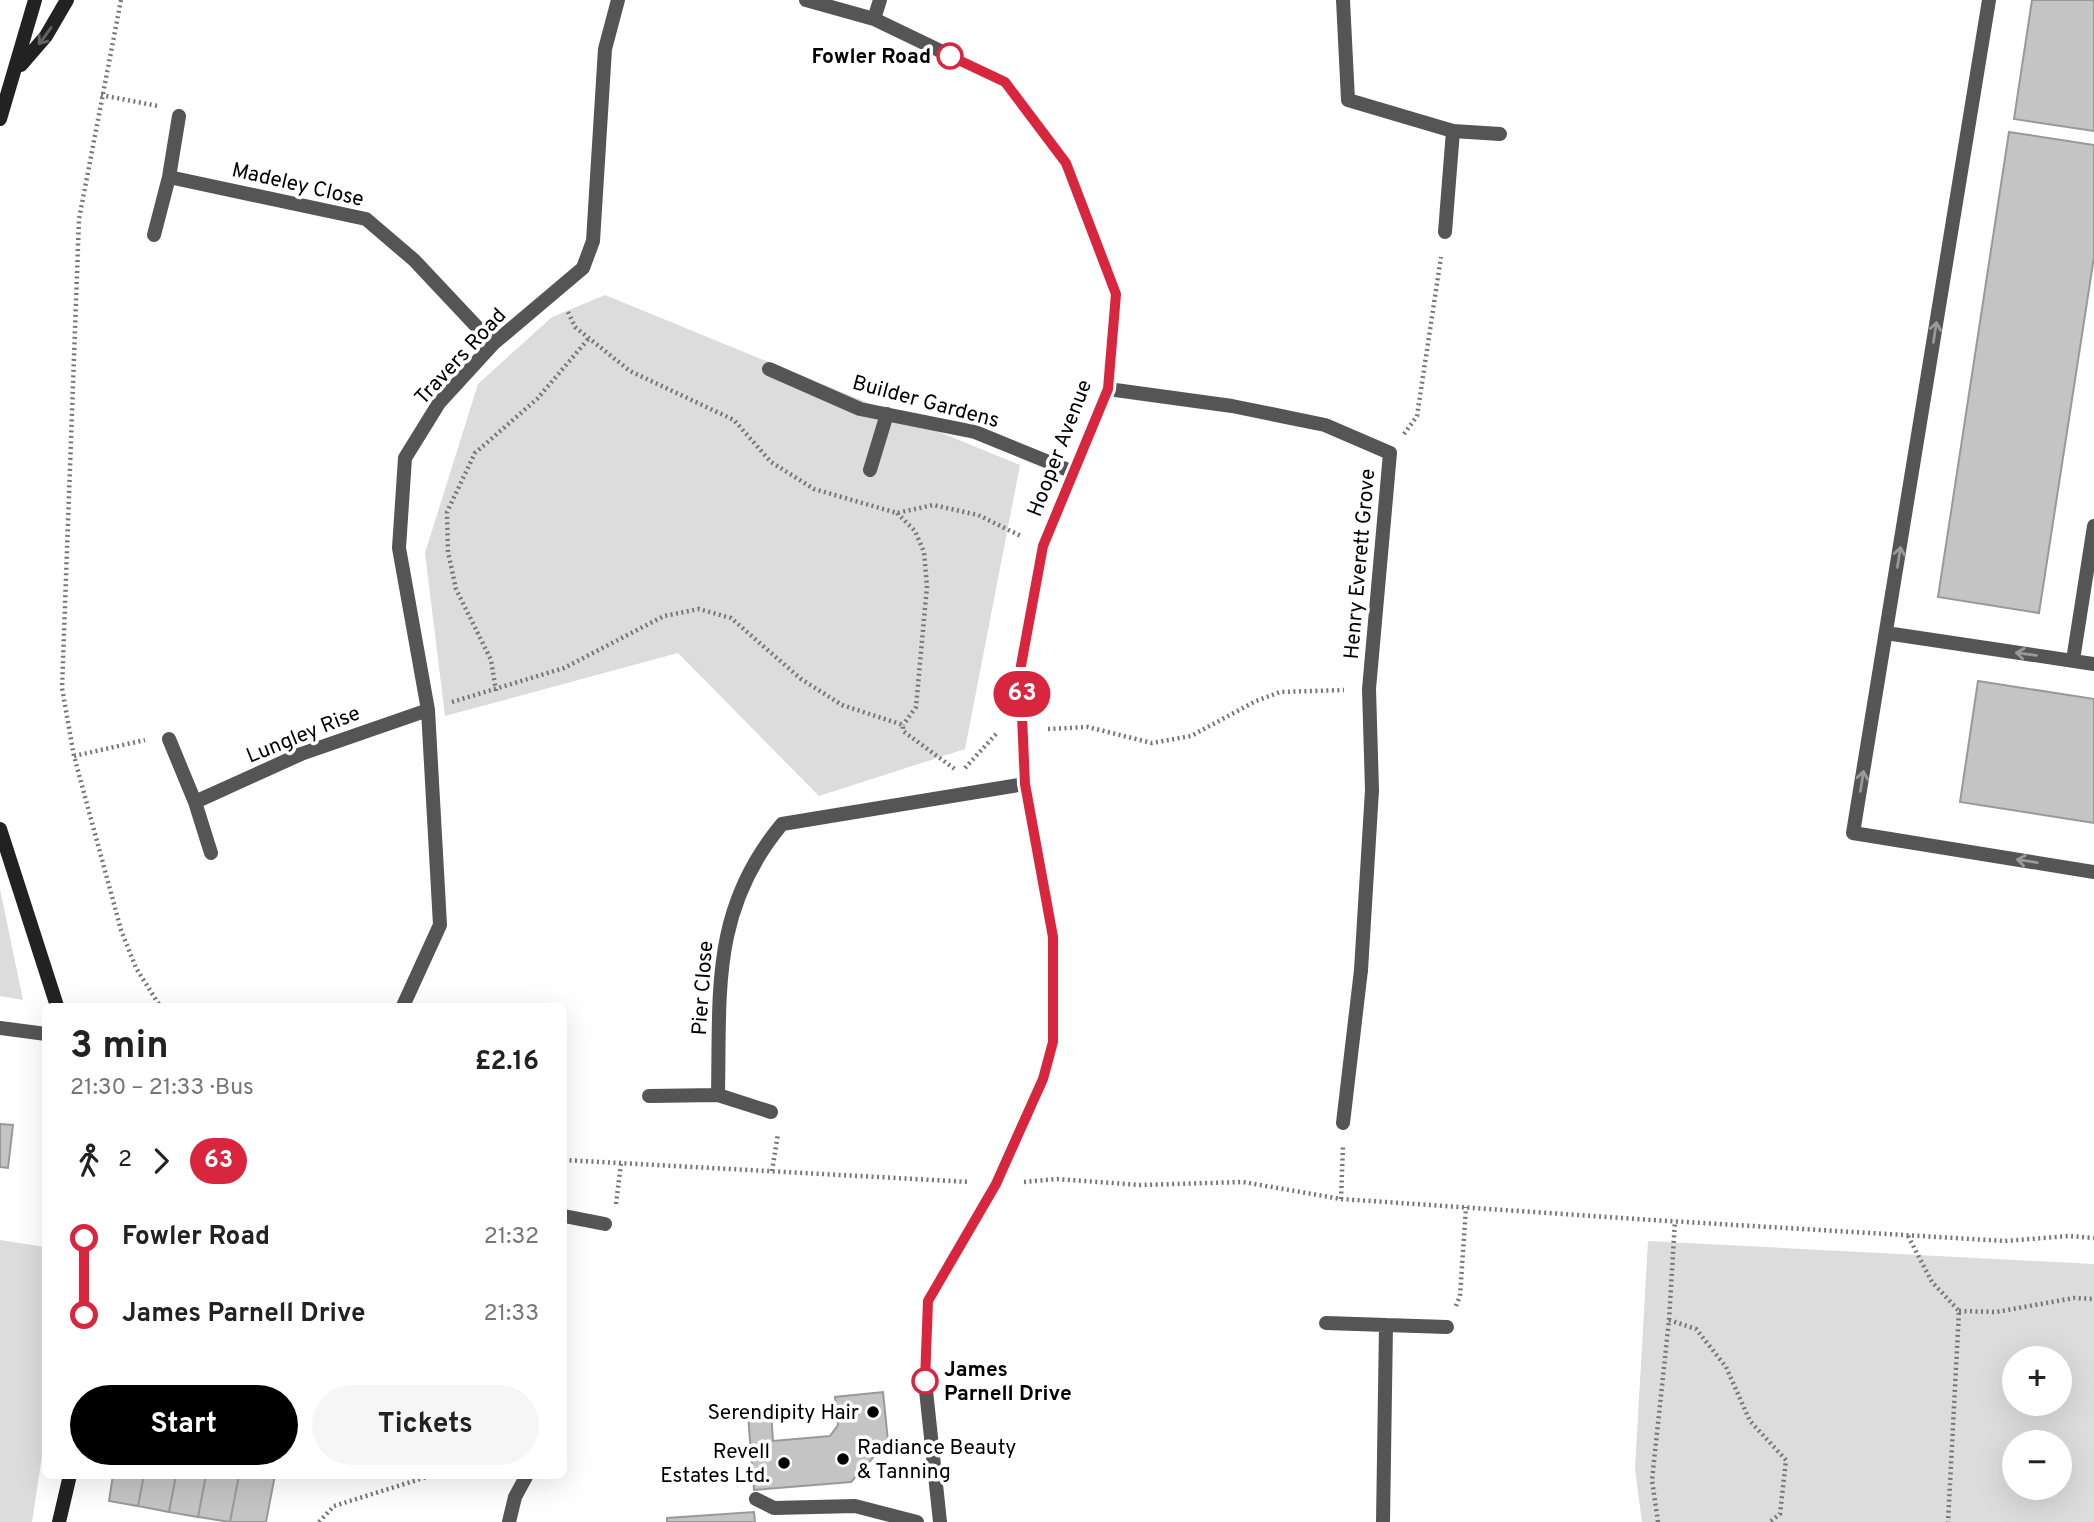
<!DOCTYPE html>
<html lang="en">
<head>
<meta charset="utf-8">
<style>
	body { margin:0; font-family:Overpass,sans-serif; background:#f6f6f6; color:#222; height:100vh; display:flex; flex-direction:column; font-size:26px; white-space:nowrap }
	* { box-sizing:border-box; margin:0 }
	p { font-size:23px; color:#767676 }
	.icon { flex:none; width:38px; height:38px; fill:none; stroke:currentColor; stroke-width:2; stroke-linecap:round; stroke-linejoin:round }
	.map { position:relative; flex:1; overflow:hidden }
	.panel { position:absolute; left:42px; top:1003px; width:525px; height:476px; display:flex; flex-direction:column; background:#fff; border-radius:10px; box-shadow:0 7px 28px #0002 }
	.panel>* { flex:none }
	.badge { padding:0 14px; border-radius:23px; font-size:24px; line-height:46px }
	.tools { position:absolute; left:2002px; top:1346px; display:grid; gap:14px }
	.tools a { display:grid; place-items:center; width:70px; height:70px; border-radius:50%; background:#fff; box-shadow:0 7px 28px #0002; font-size:35px }
	.map>.badge { position:absolute; translate:-50% -50%; box-shadow:0 0 0 4px #fff }
	.legs { display:flex; align-items:center; gap:10px; height:77px; padding:0 28px; font-size:23px }
	.legs p { margin-inline-start:auto }
	.head { display:flex; align-items:center; justify-content:space-between; height:119px; padding:0 28px }
	h1 { font-size:38px; font-weight:700; line-height:52px }
	.action { display:flex; gap:14px; margin-top:auto; padding:14px 28px }
	.action a { flex:1; height:80px; border-radius:42px; background:#000; color:#fff; font-size:28px; font-weight:700; line-height:80px; text-align:center }
	.action a+a { background:#f6f6f6; color:#222 }
	ul { padding:0 28px; list-style:none }
	li { display:flex; align-items:center; gap:24px; height:77px; font-size:26px }
	li i { display:grid; place-items:center; width:10px; height:100%; margin:0 9px; background:currentColor }
	li i::after { content:''; width:18px; height:18px; margin:-9px; border:5px solid; border-radius:50%; background:#fff }
	li p { margin-inline-start:auto }
	li:first-child i { background:linear-gradient(#0000 50%,currentColor 0) }
	li:last-child i { background:linear-gradient(currentColor 50%,#0000 0) }
	.map>svg:first-child { display:block }
</style>
</head>
<body>
<div class="map">
<svg width="2094" height="1522" viewBox="0 0 2094 1522">
	<rect width="100%" height="100%" fill="#fff"/>
	<path fill="#dcdcdc" fill-rule="evenodd" d="M605,295L1020,465L965,749L819,796L678,653L445,716L425,553L478,384L552,317Z
		M0,889L23,1000L0,996Z
		M0,1240L45,1247V1436L32,1522H0Z
		M1648,1241L2094,1264V1522H1642L1635,1469ZM2014,1358H2060V1404H2014ZM2014,1442H2060V1488H2014Z"/>
	<path fill="#c4c4c4" stroke="#999" stroke-width="2" d="M2032,0H2094V131L2014,119Z
		M2009,132L2094,145V257L2039,613L1938,597Z
		M1978,681L2094,699V823L1960,802Z
		M0,1124L13,1125L8,1168L0,1167Z
		M883,1392L888,1441L851,1482L754,1490L748,1415L771,1412L773,1441L830,1436L838,1425L835,1397Z
		M113,1475H144L138,1506L109,1501Z
		M144,1475H176L169,1512L138,1506Z
		M176,1475H206L198,1517L169,1512Z
		M206,1475H239L230,1522L198,1517Z
		M239,1475H275L266,1522H230Z
		M754,1512L755,1522H667V1518Z"/>
	<g fill="none" stroke-linecap="round" stroke-linejoin="round">
		<path stroke="#777" stroke-width="4.5" stroke-dasharray="2 3.5" stroke-linecap="butt" d="M121,0L79,219L62,688L74,756L121,930L136,968L160,1006
			M101,95L158,106
			M568,312L575,327L630,371L734,420L771,462L814,489L897,513L933,505L978,515L1021,536
			M1404,434L1417,416L1441,257
			M897,513L915,531L924,552L927,586L916,707L903,725
			M496,691L491,660L456,589L448,552L447,512L475,453L537,399L590,337
			M452,702L564,668L664,616L699,609L731,618L801,679L842,705L903,725V731L956,770
			M1048,729L1088,727L1152,743L1191,736L1256,701L1280,692L1344,690
			M74,756L145,740
			M965,768L997,733
			M564,1160L970,1182
			M772,1171L778,1134
			M1024,1182L1057,1179L1140,1185L1243,1182L1341,1199L1652,1220L2005,1241L2069,1236L2094,1238
			M1341,1199L1343,1145
			M616,1204L621,1164
			M1908,1236L1932,1282L1959,1311L1948,1522
			M1456,1306L1460,1296L1466,1207
			M1959,1311L1996,1312L2074,1298L2094,1299
			M1669,1320L1696,1329L1726,1367L1750,1421L1786,1460L1780,1514L1770,1522
			M319,1522L334,1506L433,1475
			M1658,1522L1652,1480L1669,1320L1675,1221"/>
		<path stroke="#555" stroke-width="14" d="M1989,0L1853,833L2094,872
			M1886,633L2094,664
			M2073,660L2094,526
			M0,1028L46,1034
			M1343,1123L1361,970"/>
		<path stroke="#555" stroke-width="14" d="M806,0L874,19L1005,82L1066,163L1116,294L1108,389L1043,546L1020,671L1025,784L1053,937V1042L1043,1079L996,1184L928,1301L925,1381L940,1522
			M1343,0L1348,100L1453,131L1445,232
			M874,19L880,0
			M179,116L169,177L366,219L414,260L493,344
			M1453,131L1500,134
			M154,235L169,177
			M769,369L860,409L975,432L1073,472
			M1108,389L1232,406L1325,425L1390,453L1369,689L1372,790L1361,970
			M870,470L887,414
			M169,739L195,802L211,853
			M195,802L301,754L428,710
			M403,1006L440,925L428,710L399,548L405,458L439,403L493,344L583,268L593,241L605,49L618,0
			M718,1095L771,1112
			M649,1096L718,1095C720,991 711,909 782,824L1025,784
			M564,1216L605,1224
			M1326,1323L1386,1325L1383,1522
			M1386,1325L1447,1327
			M756,1499L774,1508L855,1506L917,1522
			M509,1522L515,1497L527,1475"/>
		<path stroke="#222" stroke-width="14" d="M21,65L46,36L67,0
			M0,119L35,0
			M0,829L57,1006
			M59,1522L70,1475"/>
	</g>
	<defs><path id="oneway-shaft" d="M-6 0H5M1.5-3L5.5 0L1.5 3" fill="none" stroke-width="1.6" stroke-linecap="round" stroke-linejoin="round" transform="scale(1.75)"/></defs>
	<use stroke="#646464" href="#oneway-shaft" transform="translate(45 36) rotate(126)"/>
	<g stroke="#999">
		<use href="#oneway-shaft" transform="translate(1935 332) rotate(-81)"/>
		<use href="#oneway-shaft" transform="translate(1899 557) rotate(-81)"/>
		<use href="#oneway-shaft" transform="translate(2026 654) rotate(-172)"/>
		<use href="#oneway-shaft" transform="translate(1862 781) rotate(-81)"/>
		<use href="#oneway-shaft" transform="translate(2027 861) rotate(-171)"/>
	</g>
	<g fill="none" stroke-linecap="round" stroke-linejoin="round">
		<g stroke="#fff" stroke-width="16">
			<path id="line-1" d="M925,1381L928,1301L996,1184L1043,1079L1053,1042V937L1025,784L1020,671L1043,546L1108,389L1116,294L1066,163L1005,82L950,56"/>
		</g>
		<use href="#line-1" stroke="#d7263d" stroke-width="10"/>
	</g>
	<g fill="#fff" stroke="#d7263d" stroke-width="3.5">
		<circle cx="950" cy="56" r="12"/>
		<circle cx="925" cy="1381" r="12"/>
	</g>
	<g fill="#000" stroke="#fff" stroke-width="2.5">
		<circle cx="873" cy="1412" r="7"/>
		<circle cx="843" cy="1459" r="7"/>
		<circle cx="784" cy="1463" r="7"/>
	</g>
	<g text-anchor="middle" stroke-width="7" stroke-linejoin="round" paint-order="stroke">
		<g font-size="21" font-weight="bold" fill="#000" stroke="#fff" text-anchor="end">
			<text x="931" y="63">Fowler Road</text>
			<text x="944" y="1376" text-anchor="start">James<tspan x="944" dy="24">Parnell Drive</tspan></text>
		</g>
		<g font-size="21" fill="#000" stroke="#fff">
			<text transform="translate(298 184) rotate(13)" y="7">Madeley Close</text>
			<text transform="translate(460 356) rotate(-47)" y="7">Travers Road</text>
			<text transform="translate(926 401) rotate(15)" y="7">Builder Gardens</text>
			<text transform="translate(1059 448) rotate(-69)" y="7">Hooper Avenue</text>
			<text transform="translate(1359 564) rotate(-85)" y="7">Henry Everett Grove</text>
			<text transform="translate(303 734) rotate(-22)" y="7">Lungley Rise</text>
			<text transform="translate(702 988) rotate(-86)" y="7">Pier Close</text>
		</g>
		<g font-size="21" fill="#000" stroke="#fff" text-anchor="end">
			<text x="859" y="1419">Serendipity Hair</text>
			<text x="857" y="1454" text-anchor="start">Radiance Beauty<tspan x="857" dy="24">&amp; Tanning</tspan></text>
			<text x="770" y="1458">Revell<tspan x="770" dy="24">Estates Ltd.</tspan></text>
		</g>
	</g>
</svg>
<div class="tools">
<a>+</a>
<a>−</a>
</div>
<b class="badge" style="left:1022px;top:694px;background:#d7263d;color:#fff">63</b>
<section class="panel">
<div class="head"><div><h1>3 min</h1><p>21:30 – 21:33 · Bus</p></div><b>£2.16</b></div>
<div class="legs"><svg class="icon" aria-label="walk" viewBox="0 0 24 24"><circle cx="13" cy="4" r="2"/><path d="M13 8l-2 6 4 7M11 14l-3 7M7 12l3-4h3l4 4"/></svg>2<svg class="icon" aria-label="forward" viewBox="0 0 24 24"><path d="M9 5l7 7-7 7"/></svg><b class="badge" style="background:#d7263d;color:#fff">63</b></div>
<ul>
<li><i style="color:#d7263d"></i><b>Fowler Road</b><p>21:32</p></li>
<li><i style="color:#d7263d"></i><b>James Parnell Drive</b><p>21:33</p></li>
</ul>
<div class="action"><a>Start</a><a>Tickets</a></div>
</section>
</div>
</body>
</html>
